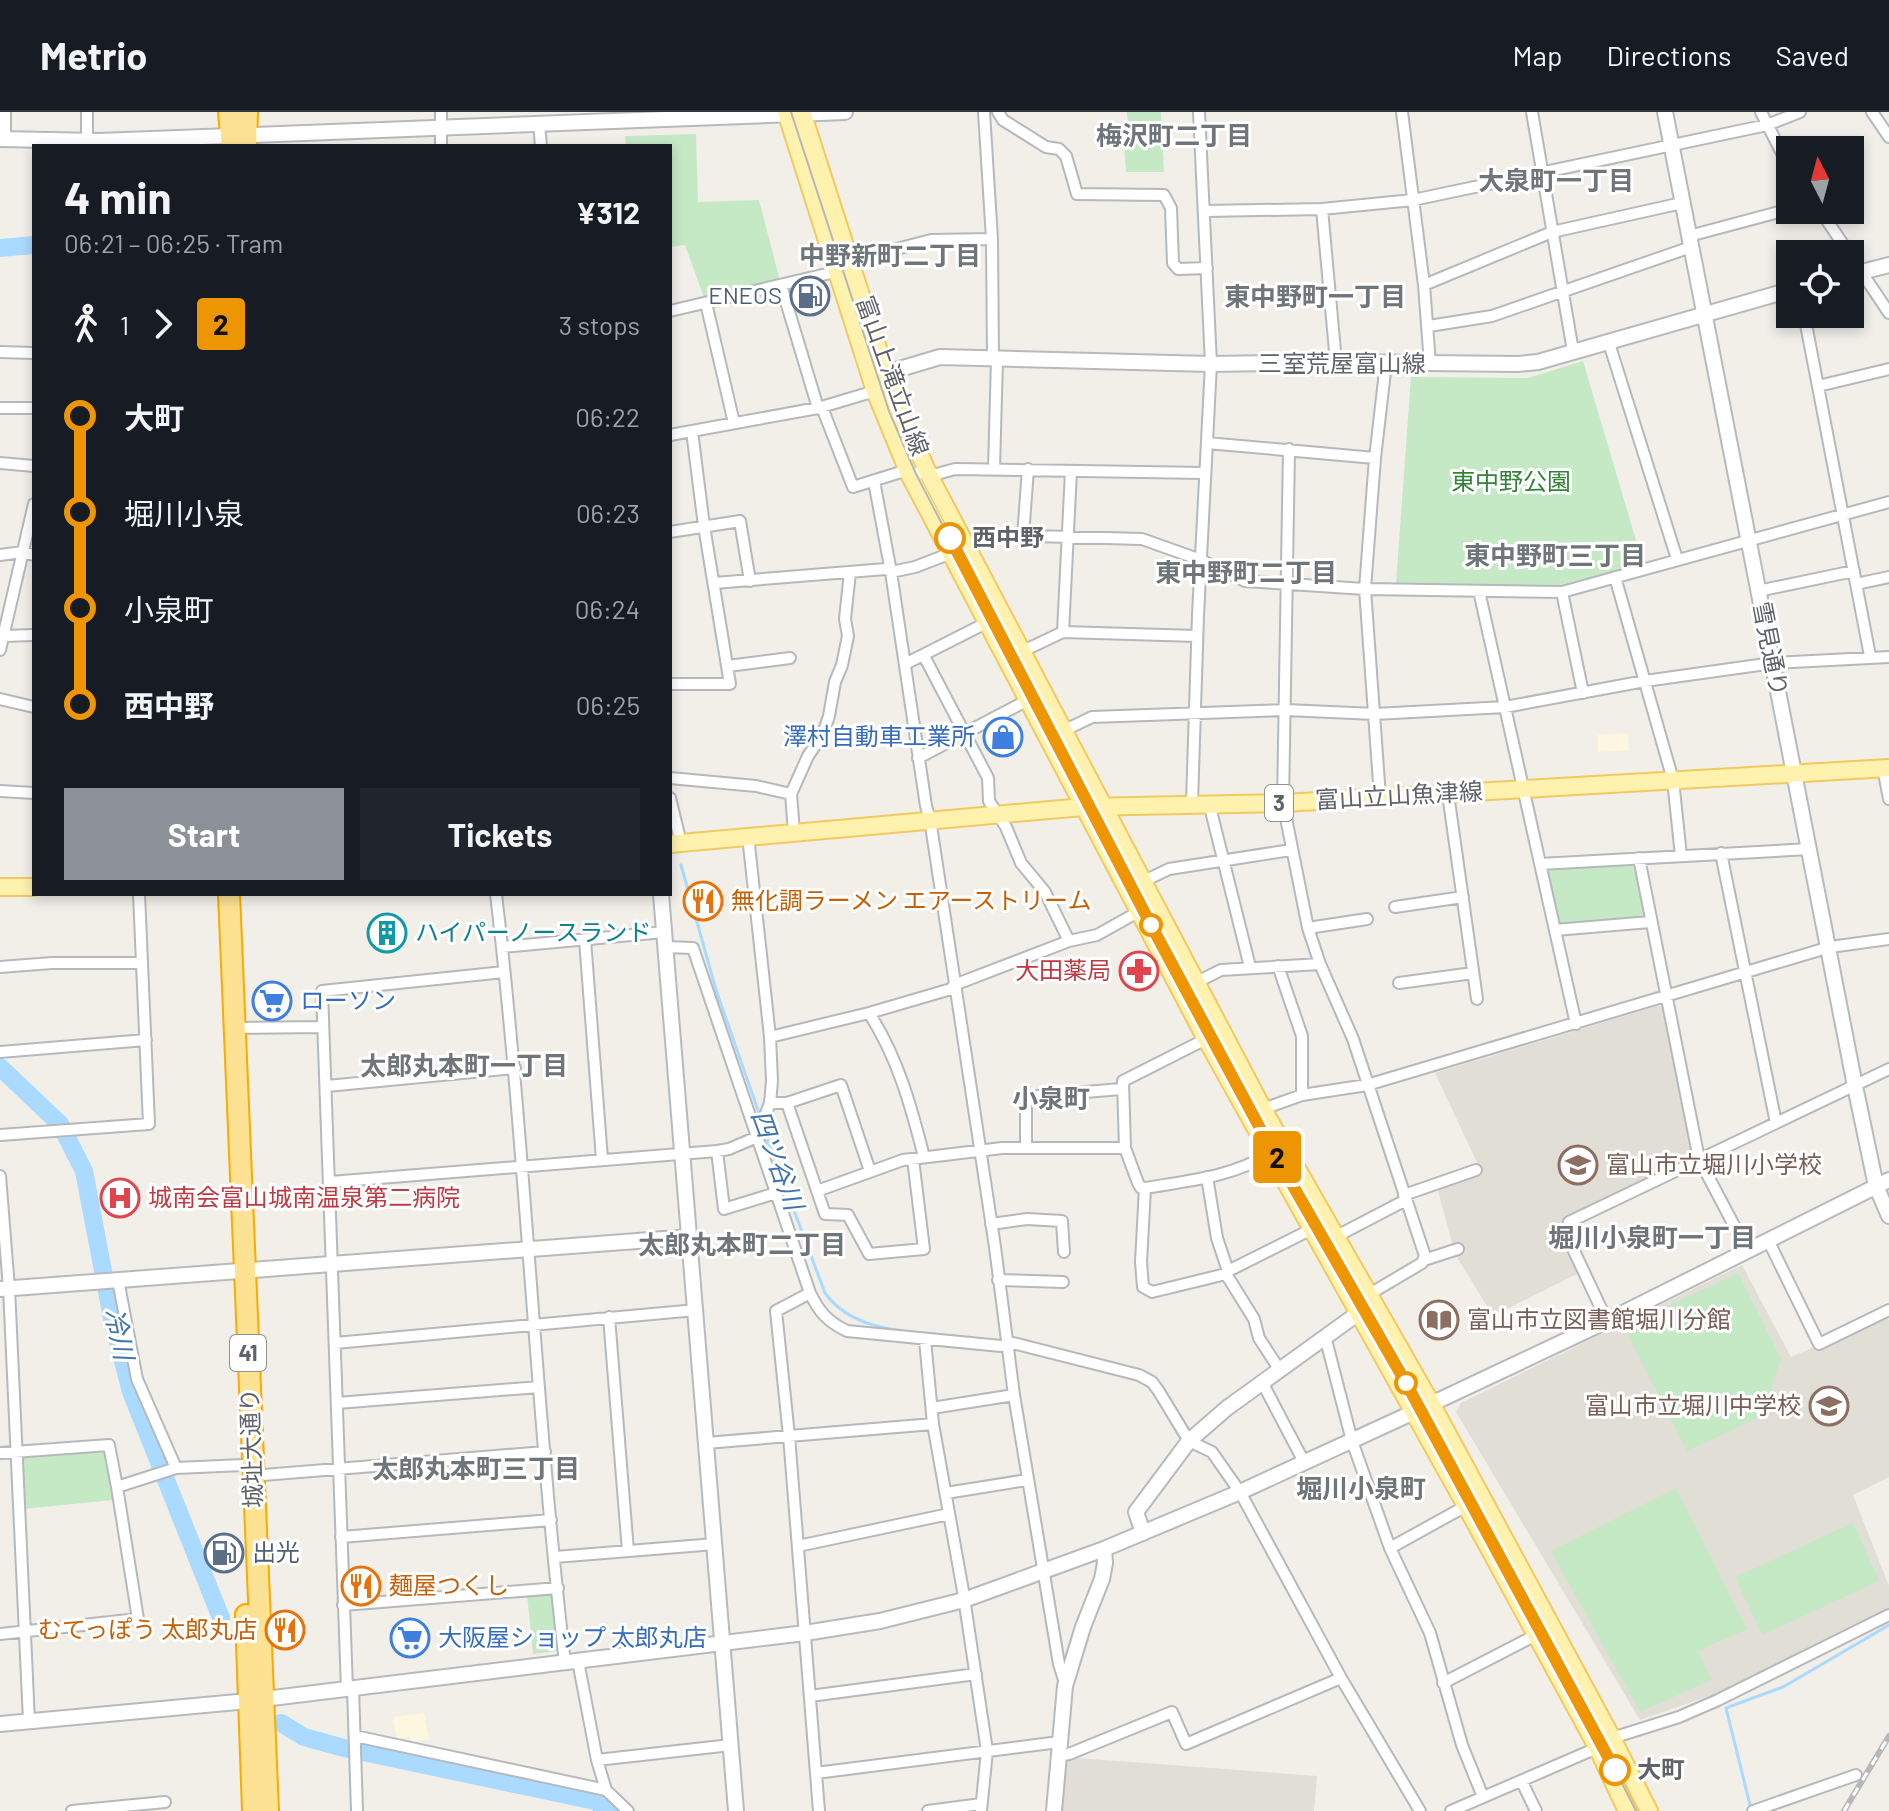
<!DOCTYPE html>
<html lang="en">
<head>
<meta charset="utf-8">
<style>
	body { margin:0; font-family:Barlow,"Noto Sans JP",sans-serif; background:#20242c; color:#f1f3f6; height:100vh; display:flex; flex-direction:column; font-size:30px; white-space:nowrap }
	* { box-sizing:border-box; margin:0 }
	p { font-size:26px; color:#9ea1a6 }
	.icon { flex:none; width:44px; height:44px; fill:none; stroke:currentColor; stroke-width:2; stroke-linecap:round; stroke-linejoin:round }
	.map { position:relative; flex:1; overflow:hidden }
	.drawer { position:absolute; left:32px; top:32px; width:640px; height:752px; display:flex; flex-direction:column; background:#171b24; border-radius:0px; box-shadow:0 4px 12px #0003 }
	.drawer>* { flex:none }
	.badge { padding:0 16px; border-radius:6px; font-size:28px; line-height:52px }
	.needle { width:52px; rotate:354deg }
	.buttons { position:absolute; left:1776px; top:24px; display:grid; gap:16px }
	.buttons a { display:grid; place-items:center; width:88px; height:88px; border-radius:0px; background:#171b24; box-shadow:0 4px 12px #0003; font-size:40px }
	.map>.badge { position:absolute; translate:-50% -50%; box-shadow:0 0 0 4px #fff }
	.legs { display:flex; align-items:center; gap:12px; height:88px; padding:0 32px; font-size:26px }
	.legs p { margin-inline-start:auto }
	.overview { display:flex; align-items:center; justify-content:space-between; height:136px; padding:0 32px }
	h1 { font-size:44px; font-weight:700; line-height:60px }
	.primary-button { display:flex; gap:16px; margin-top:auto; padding:16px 32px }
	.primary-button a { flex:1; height:92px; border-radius:0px; background:#8c9099; color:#fff; font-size:32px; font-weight:700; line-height:92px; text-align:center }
	.primary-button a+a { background:#20242c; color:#f1f3f6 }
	ul { padding:0 32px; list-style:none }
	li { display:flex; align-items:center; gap:28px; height:96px; font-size:30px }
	li i { display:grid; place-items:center; width:12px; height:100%; margin:0 10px; background:currentColor }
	li i::after { content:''; width:20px; height:20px; margin:-10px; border:6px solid; border-radius:50%; background:#171b24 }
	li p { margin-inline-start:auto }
	li:first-child i { background:linear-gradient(#0000 50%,currentColor 0) }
	li:last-child i { background:linear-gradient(currentColor 50%,#0000 0) }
	header { display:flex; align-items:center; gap:48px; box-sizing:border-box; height:112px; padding:0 40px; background:#171b24; border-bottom:2px solid #363941 }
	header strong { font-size:38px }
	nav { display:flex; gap:44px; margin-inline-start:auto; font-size:28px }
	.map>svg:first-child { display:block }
</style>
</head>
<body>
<header>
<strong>Metrio</strong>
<nav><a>Map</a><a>Directions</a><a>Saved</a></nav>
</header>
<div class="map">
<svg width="1889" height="1699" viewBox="0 0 1889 1699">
	<rect width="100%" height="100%" fill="#f1efe8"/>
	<path fill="#fef7e0" d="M1628,621L1629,638L1598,640V623Z
		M424,1601L429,1627L412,1630L410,1625L397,1627L393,1605Z"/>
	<path fill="#e1ded6" d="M1658,894L1662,895L1692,1043L1690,1047L1557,1112L1579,1161L1493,1204L1455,1142L1437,1075L1481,1059L1435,961Z
		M1742,1153L1791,1245L1887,1204L1889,1209V1365L1853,1383L1889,1474V1502L1743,1572L1640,1608L1456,1300L1461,1291Z
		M1064,1645L1317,1664L1314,1699H1060Z"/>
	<path fill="#c5e8c5" d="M1127,0H1161L1164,60H1126L1123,16L1128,14Z
		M696,22L698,90L759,88L781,173L706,191L685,133L670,135V34H626L625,24Z
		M1583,249L1643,452L1555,474L1396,472L1411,265L1528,266Z
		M1634,751L1645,804L1642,808L1562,814L1557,810L1546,760L1549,757Z
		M1738,1161L1781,1247L1773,1268L1770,1300L1687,1339L1628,1223L1634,1210Z
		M101,1339L106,1342L113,1388L23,1397L21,1348L25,1344Z
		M1676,1376L1747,1517L1698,1539L1711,1568L1640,1600L1551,1439Z
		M1853,1411L1879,1469L1762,1523L1735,1465Z
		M553,1479L558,1539L533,1542L527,1482Z"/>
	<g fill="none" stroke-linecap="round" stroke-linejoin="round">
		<path stroke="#aadaff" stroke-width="3" d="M681,753L716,878L760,1004
			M764,1019L825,1181C857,1225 919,1218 968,1226
			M1751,1697L1726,1596L1783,1575L1889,1513"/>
		<path stroke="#aadaff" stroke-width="18" d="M0,136L34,133
			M0,955L60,1012L84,1059L112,1206L131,1280L221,1506
			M281,1611L304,1625L344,1636L595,1689L609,1699"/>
		<g stroke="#b5b8bc" stroke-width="14">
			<path id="street" d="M87,0V34
				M441,0V34
				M984,0L992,127L993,247
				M998,0L1003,8L1046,35L1059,37L1066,44L1077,82L1164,83L1171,96L1173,151L1178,157L1207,156
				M1402,0L1424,173L1430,252
				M1532,0L1573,239
				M1761,0L1790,57
				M1872,0L1889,25
				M539,12L541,34
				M5,27V0
				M1322,97L1336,250
				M1820,98L1889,201
				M1205,99L1322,97L1413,88L1767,13L1800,0
				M1689,124L1790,97
				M850,149L931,128L992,127
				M781,173L818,296L823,298L853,375L901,360L937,362L955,357L1205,361
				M1424,173L1552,120L1682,91
				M706,191L734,311
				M670,199L835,160
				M1804,202L1870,544
				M1429,214L1492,204L1691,135
				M1608,228L1677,447
				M0,240L34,241
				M1818,274L1889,257
				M0,296H34
				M670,323L818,296L875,279
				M1207,331L1375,346
				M1289,337L1283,691L1308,816L1320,852L1353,927L1425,1144L1422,1151L1368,1183
				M0,351L34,354
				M994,356L997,247
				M874,369L891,460L926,694L930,707L995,1135L1014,1283L1059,1552L1065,1571
				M670,420L740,409L750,469
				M1023,424L1028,357
				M0,443L22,440L34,443
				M1615,465L1673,668L1681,744
				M714,471L886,457L891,460L915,455L998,423L1142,427L1201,448L1245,469L1365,477L1562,480L1889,390
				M1856,472L1889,465
				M1479,479L1576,912
				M1758,479L1854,459
				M1562,480L1583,581
				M1063,520L1071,359
				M3,524L34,523
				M0,538L34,392
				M1023,539L1063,520L1197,524
				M905,552L988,510
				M728,554L790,546
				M670,572H730L704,414L692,319
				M0,587L34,595
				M1065,618L1092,605L1286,598L1375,602L1505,595L1645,569L1773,551L1889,545
				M918,646L1028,588
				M1883,656L1889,687
				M670,666L756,674L791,682
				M0,679L34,681
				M1448,682L1477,887
				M1380,685L1365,477L1375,346L1386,251
				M670,686L681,731
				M1192,691L1198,503L1211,252L1199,0
				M1209,691L1250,855
				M794,720L791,682L808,644L823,622L829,604L835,570L842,553L848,524L845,507L850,460
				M1721,741L1776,1011
				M1639,746L1699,1047L1747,1138
				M1540,752L1810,737
				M1144,769L1169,757L1291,738
				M496,782C526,1037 535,1295 565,1551
				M1395,795L1463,785
				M1308,816L1367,807
				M1555,818L1650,810
				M585,828L602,1047
				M1069,829L1097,823L1138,800
				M502,835L664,820
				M665,835L693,836L810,1181C819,1200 828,1210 847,1219L1001,1234L1013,1231L1139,1263L1152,1270L1158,1278L1189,1329L1212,1340L1240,1380L1341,1566L1420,1699
				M1278,854L1302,924V983
				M0,855L52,851H141
				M1195,871L1221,858L1320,852
				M1399,871L1473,861
				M869,901C898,946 911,994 924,1045
				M235,916L323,915
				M770,925L869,901L951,877L954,873L1069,829L1045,780L1021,751L1006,715L989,689L988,666L924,544
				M1206,927L1123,969L1125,1036L1138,1071L1141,1076H1145C1187,1069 1232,1065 1269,1042
				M0,940L146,928
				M327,974L515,956
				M770,991H787L841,973L870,1059
				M787,991L825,1102L848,1103L869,1142L924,1137L913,1047
				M1263,997L1302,983L1367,973L1830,835L1889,827
				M0,1023L149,1012L139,782
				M1026,1036V985L1121,977
				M717,1039L724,1097L776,1081
				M0,1064L9,1176L29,1609
				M1207,1065L1217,1126L1228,1159
				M330,1070L717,1039L729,1037L757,1025L770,991L772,969L770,925L748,724
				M1145,1076L1141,1150L1143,1175L1152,1180L1226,1162L1228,1159L1312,1117
				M817,1079L903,1048L1002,1036H1125
				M1404,1083L1476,1058
				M991,1112L1027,1107L1062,1109L1064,1140
				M1335,1125L1406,1088
				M1768,1128L1819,1232L1889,1198
				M1424,1148L1458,1137
				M1226,1162L1254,1207L1259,1226L1279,1257
				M118,1168L137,1267L176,1356
				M998,1168L1063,1170
				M810,1181L776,1199L789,1324L819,1699
				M609,1205L628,1439
				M1607,1209L1566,1122L1569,1110L1889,957
				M1325,1224L1352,1329L1390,1436L1430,1521L1462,1633L1483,1685
				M925,1228L933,1312L963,1479L987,1639L981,1699
				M335,1231L696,1198
				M1262,1270L1304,1350
				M337,1291L539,1275
				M932,1296L1014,1283
				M706,1331L933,1312
				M0,1341L109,1333L117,1375
				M252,1364L545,1340
				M946,1381L1027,1368
				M341,1425L551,1408
				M798,1434L949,1402
				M1390,1436L1466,1394
				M555,1445L715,1432
				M343,1493L558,1476
				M0,1522L138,1507L117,1375L176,1356L243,1353
				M578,1549L597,1648L606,1678
				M1443,1571L1536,1523
				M353,1576L357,1699
				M347,1577L322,879L504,860
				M810,1584L976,1562
				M355,1624L606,1678L628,1699
				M1058,1644L1069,1642L1172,1600L1186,1632L1341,1566
				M597,1648L731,1633
				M816,1661L1059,1630
				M1522,1670L1536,1699
				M72,1699L165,1690
				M928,1699L981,1692
				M1451,1699L1590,1639L1612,1626L1679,1605L1718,1588L1889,1503
				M1753,1699L1856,1663"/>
		</g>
		<g stroke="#b6babf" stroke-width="18">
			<path id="secondary" d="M1665,0L1855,974L1876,1074L1889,1104
				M0,27L99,29L845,0
				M1850,163L1889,153
				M886,261L940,245L1211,252L1336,250L1518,252L1538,250L1790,178
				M661,782L736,1699
				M0,1177L690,1125
				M1143,1421L1136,1400L1189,1329L1227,1296L1353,1205L1362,1192
				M0,1612L248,1589L805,1521L880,1509L964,1488L1104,1437L1240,1380L1414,1300L1607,1209L1889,1068
				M1054,1699L1065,1574L1083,1515L1102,1467L1105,1451L1104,1437"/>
		</g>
		<g stroke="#f2c960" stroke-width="20">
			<path id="primary" d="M786,0L875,279L909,362L1206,927L1466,1394L1597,1635L1627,1699
				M802,0L886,261L898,294L929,363L1263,997L1431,1291L1612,1626L1649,1699
				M670,732L1083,695L1283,691L1889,656
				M0,775H34"/>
		</g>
		<g stroke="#f9ab00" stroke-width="24">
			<path id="highway" d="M229,0L232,34
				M246,34L247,0
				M229,782L268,1699
				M246,1503L253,1699"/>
		</g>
		<use href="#street" stroke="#fff" stroke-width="10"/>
		<use href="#secondary" stroke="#fff" stroke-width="14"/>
		<use href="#primary" stroke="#fff2af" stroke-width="16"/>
		<use href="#highway" stroke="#fde293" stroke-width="20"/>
		<path stroke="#b6b7b8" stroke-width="2" d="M791,0L889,299L916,362L1151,813L1261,1018L1406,1271L1584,1597L1636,1699"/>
		<g stroke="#b6b7b8" stroke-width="6">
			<path id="rail" d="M1844,1699L1889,1624"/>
		</g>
		<use href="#rail" stroke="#fff" stroke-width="3" stroke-dasharray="9" stroke-linecap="butt"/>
	</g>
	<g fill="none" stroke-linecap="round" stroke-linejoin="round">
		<g stroke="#fff" stroke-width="18">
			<path id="line-1" d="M950,426L1151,813L1261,1018L1406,1271L1615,1658"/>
		</g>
		<use href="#line-1" stroke="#ee9503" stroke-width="12"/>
	</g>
	<defs>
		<g id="fuel-ring" transform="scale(2)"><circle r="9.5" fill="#fff" stroke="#5c6f8a" stroke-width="1.5"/><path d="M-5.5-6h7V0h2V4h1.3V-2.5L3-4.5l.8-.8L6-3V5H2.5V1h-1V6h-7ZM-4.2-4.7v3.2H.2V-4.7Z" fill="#5c6f8a"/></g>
		<g id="shop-ring" transform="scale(2)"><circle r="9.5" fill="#fff" stroke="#3f7fe0" stroke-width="1.5"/><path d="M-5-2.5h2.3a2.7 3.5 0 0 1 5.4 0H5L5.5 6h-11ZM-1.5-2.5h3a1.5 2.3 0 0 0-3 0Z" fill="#3f7fe0"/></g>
		<g id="restaurant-ring" transform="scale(2)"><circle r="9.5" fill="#fff" stroke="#e8710a" stroke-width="1.5"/><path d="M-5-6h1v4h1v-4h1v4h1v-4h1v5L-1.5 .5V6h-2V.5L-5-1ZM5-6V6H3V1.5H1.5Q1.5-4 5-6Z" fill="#e8710a"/></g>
		<g id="building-ring" transform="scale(2)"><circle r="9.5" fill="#fff" stroke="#0f9aa8" stroke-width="1.5"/><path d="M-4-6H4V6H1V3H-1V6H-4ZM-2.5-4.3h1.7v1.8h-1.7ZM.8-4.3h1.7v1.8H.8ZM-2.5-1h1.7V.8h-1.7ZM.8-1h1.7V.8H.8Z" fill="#0f9aa8"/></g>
		<g id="pharmacy-ring" transform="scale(2)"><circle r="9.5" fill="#fff" stroke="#e0444e" stroke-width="1.5"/><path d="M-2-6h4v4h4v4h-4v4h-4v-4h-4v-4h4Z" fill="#e0444e"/></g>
		<g id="supermarket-ring" transform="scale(2)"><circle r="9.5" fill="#fff" stroke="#3f7fe0" stroke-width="1.5"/><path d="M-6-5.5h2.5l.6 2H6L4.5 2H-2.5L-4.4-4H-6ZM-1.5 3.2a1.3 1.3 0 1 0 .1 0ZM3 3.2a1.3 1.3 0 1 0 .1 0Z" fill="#3f7fe0"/></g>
		<g id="school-ring" transform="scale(2)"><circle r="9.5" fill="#fff" stroke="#8d6e63" stroke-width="1.5"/><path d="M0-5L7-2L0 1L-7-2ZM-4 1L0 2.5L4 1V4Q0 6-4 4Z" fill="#8d6e63"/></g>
		<g id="hospital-ring" transform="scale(2)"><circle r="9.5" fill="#fff" stroke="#e0444e" stroke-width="1.5"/><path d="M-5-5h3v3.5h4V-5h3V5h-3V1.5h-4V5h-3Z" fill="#e0444e"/></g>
		<g id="library-ring" transform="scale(2)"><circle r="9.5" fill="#fff" stroke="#8d6e63" stroke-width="1.5"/><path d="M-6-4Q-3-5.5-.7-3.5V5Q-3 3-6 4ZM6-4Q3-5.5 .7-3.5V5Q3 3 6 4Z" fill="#8d6e63"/></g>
	</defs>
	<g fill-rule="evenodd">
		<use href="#fuel-ring" x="810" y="184"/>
		<use href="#shop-ring" x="1003" y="625"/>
		<use href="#restaurant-ring" x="703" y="789"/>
		<use href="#building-ring" x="387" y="821"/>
		<use href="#pharmacy-ring" x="1139" y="859"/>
		<use href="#supermarket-ring" x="272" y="889"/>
		<use href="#school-ring" x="1578" y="1053"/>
		<use href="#hospital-ring" x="120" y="1086"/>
		<use href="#library-ring" x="1439" y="1208"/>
		<use href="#school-ring" x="1829" y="1294"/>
		<use href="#fuel-ring" x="224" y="1441"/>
		<use href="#restaurant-ring" x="361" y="1474"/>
		<use href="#restaurant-ring" x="285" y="1518"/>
		<use href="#supermarket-ring" x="410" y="1526"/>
	</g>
	<g fill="#fff" stroke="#ee9503" stroke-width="4">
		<circle cx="950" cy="426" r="14"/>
		<circle cx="1151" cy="813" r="10"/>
		<circle cx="1406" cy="1271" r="10"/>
		<circle cx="1615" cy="1658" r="14"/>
	</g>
	<g text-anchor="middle" stroke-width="6" stroke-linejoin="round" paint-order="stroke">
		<g fill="#fff" stroke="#8f9295" stroke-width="2">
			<rect x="1265" y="673" width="28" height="36" rx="6"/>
			<rect x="230" y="1223" width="36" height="36" rx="6"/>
		</g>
		<g font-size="22" font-weight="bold" fill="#5f6368">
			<text x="1279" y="699">3</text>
			<text x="248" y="1249">41</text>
		</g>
		<g font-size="24" fill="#4e5e75" stroke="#fff" text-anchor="end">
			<text x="782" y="192">ENEOS</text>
			<text x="252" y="1449" text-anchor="start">出光</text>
		</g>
		<g font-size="24" fill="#5f6368" stroke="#fff">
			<text x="1342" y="260">三室荒屋富山線</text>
			<text transform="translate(892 264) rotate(70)" y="8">富山上滝立山線</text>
			<text transform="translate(1770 537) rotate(79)" y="8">雪見通り</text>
			<text transform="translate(1399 684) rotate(-3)" y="8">富山立山魚津線</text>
			<text transform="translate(252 1336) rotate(-92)" y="8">城址大通り</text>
		</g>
		<g font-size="24" fill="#348238" stroke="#fff">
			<text x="1511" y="378">東中野公園</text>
		</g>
		<g font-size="24" font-weight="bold" fill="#5f6368" stroke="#fff" text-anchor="start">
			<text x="972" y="434">西中野</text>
			<text x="1637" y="1666">大町</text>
		</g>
		<g font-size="24" fill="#366cbe" stroke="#fff" text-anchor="start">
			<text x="975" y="633" text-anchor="end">澤村自動車工業所</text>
			<text x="300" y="897">ローソン</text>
			<text x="438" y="1534">大阪屋ショップ 太郎丸店</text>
		</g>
		<g font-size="24" fill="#c56008" stroke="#fff" text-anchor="start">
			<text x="731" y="797">無化調ラーメン エアーストリーム</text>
			<text x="389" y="1482">麺屋つくし</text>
			<text x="257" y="1526" text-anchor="end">むてっぽう 太郎丸店</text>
		</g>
		<g font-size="24" fill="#0d838f" stroke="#fff" text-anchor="start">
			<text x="415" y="829">ハイパーノースランド</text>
		</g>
		<g font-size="24" fill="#be3a42" stroke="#fff" text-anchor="end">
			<text x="1111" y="867">大田薬局</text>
			<text x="148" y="1094" text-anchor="start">城南会富山城南温泉第二病院</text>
		</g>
		<g font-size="24" fill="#785e54" stroke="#fff" text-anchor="start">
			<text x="1606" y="1061">富山市立堀川小学校</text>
			<text x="1467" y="1216">富山市立図書館堀川分館</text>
			<text x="1801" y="1302" text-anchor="end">富山市立堀川中学校</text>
		</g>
		<g font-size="26" font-weight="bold" fill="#70757a" stroke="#fff">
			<text x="1174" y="33">梅沢町二丁目</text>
			<text x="1556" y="78">大泉町一丁目</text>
			<text x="890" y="153">中野新町二丁目</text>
			<text x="1315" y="194">東中野町一丁目</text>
			<text x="1555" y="453">東中野町三丁目</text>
			<text x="1246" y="470">東中野町二丁目</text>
			<text x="464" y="963">太郎丸本町一丁目</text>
			<text x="1051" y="996">小泉町</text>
			<text x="1652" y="1135">堀川小泉町一丁目</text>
			<text x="742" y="1142">太郎丸本町二丁目</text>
			<text x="476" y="1366">太郎丸本町三丁目</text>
			<text x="1361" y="1386">堀川小泉町</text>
		</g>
		<g font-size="26" font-style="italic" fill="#4174aa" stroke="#fff">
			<text transform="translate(777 1048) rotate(70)" y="9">四ツ谷川</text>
			<text transform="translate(119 1222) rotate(78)" y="9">冷川</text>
		</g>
	</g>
</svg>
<div class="buttons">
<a><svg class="needle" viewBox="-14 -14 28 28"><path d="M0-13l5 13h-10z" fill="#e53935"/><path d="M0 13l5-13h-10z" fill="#9ea1a6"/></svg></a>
<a><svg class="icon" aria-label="locate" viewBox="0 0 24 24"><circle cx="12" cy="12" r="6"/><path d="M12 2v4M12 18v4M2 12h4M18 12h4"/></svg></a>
</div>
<b class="badge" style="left:1277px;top:1045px;background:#ee9503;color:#111">2</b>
<section class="drawer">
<div class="overview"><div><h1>4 min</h1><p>06:21 – 06:25 · Tram</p></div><b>¥312</b></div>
<div class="legs"><svg class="icon" aria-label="walk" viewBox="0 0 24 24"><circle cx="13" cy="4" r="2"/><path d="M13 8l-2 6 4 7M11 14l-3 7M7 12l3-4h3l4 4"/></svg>1<svg class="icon" aria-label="forward" viewBox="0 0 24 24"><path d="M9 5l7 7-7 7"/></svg><b class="badge" style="background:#ee9503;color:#111">2</b><p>3 stops</p></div>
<ul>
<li><i style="color:#ee9503"></i><b>大町</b><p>06:22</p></li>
<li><i style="color:#ee9503"></i><span>堀川小泉</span><p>06:23</p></li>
<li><i style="color:#ee9503"></i><span>小泉町</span><p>06:24</p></li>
<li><i style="color:#ee9503"></i><b>西中野</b><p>06:25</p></li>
</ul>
<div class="primary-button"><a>Start</a><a>Tickets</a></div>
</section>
</div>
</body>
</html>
